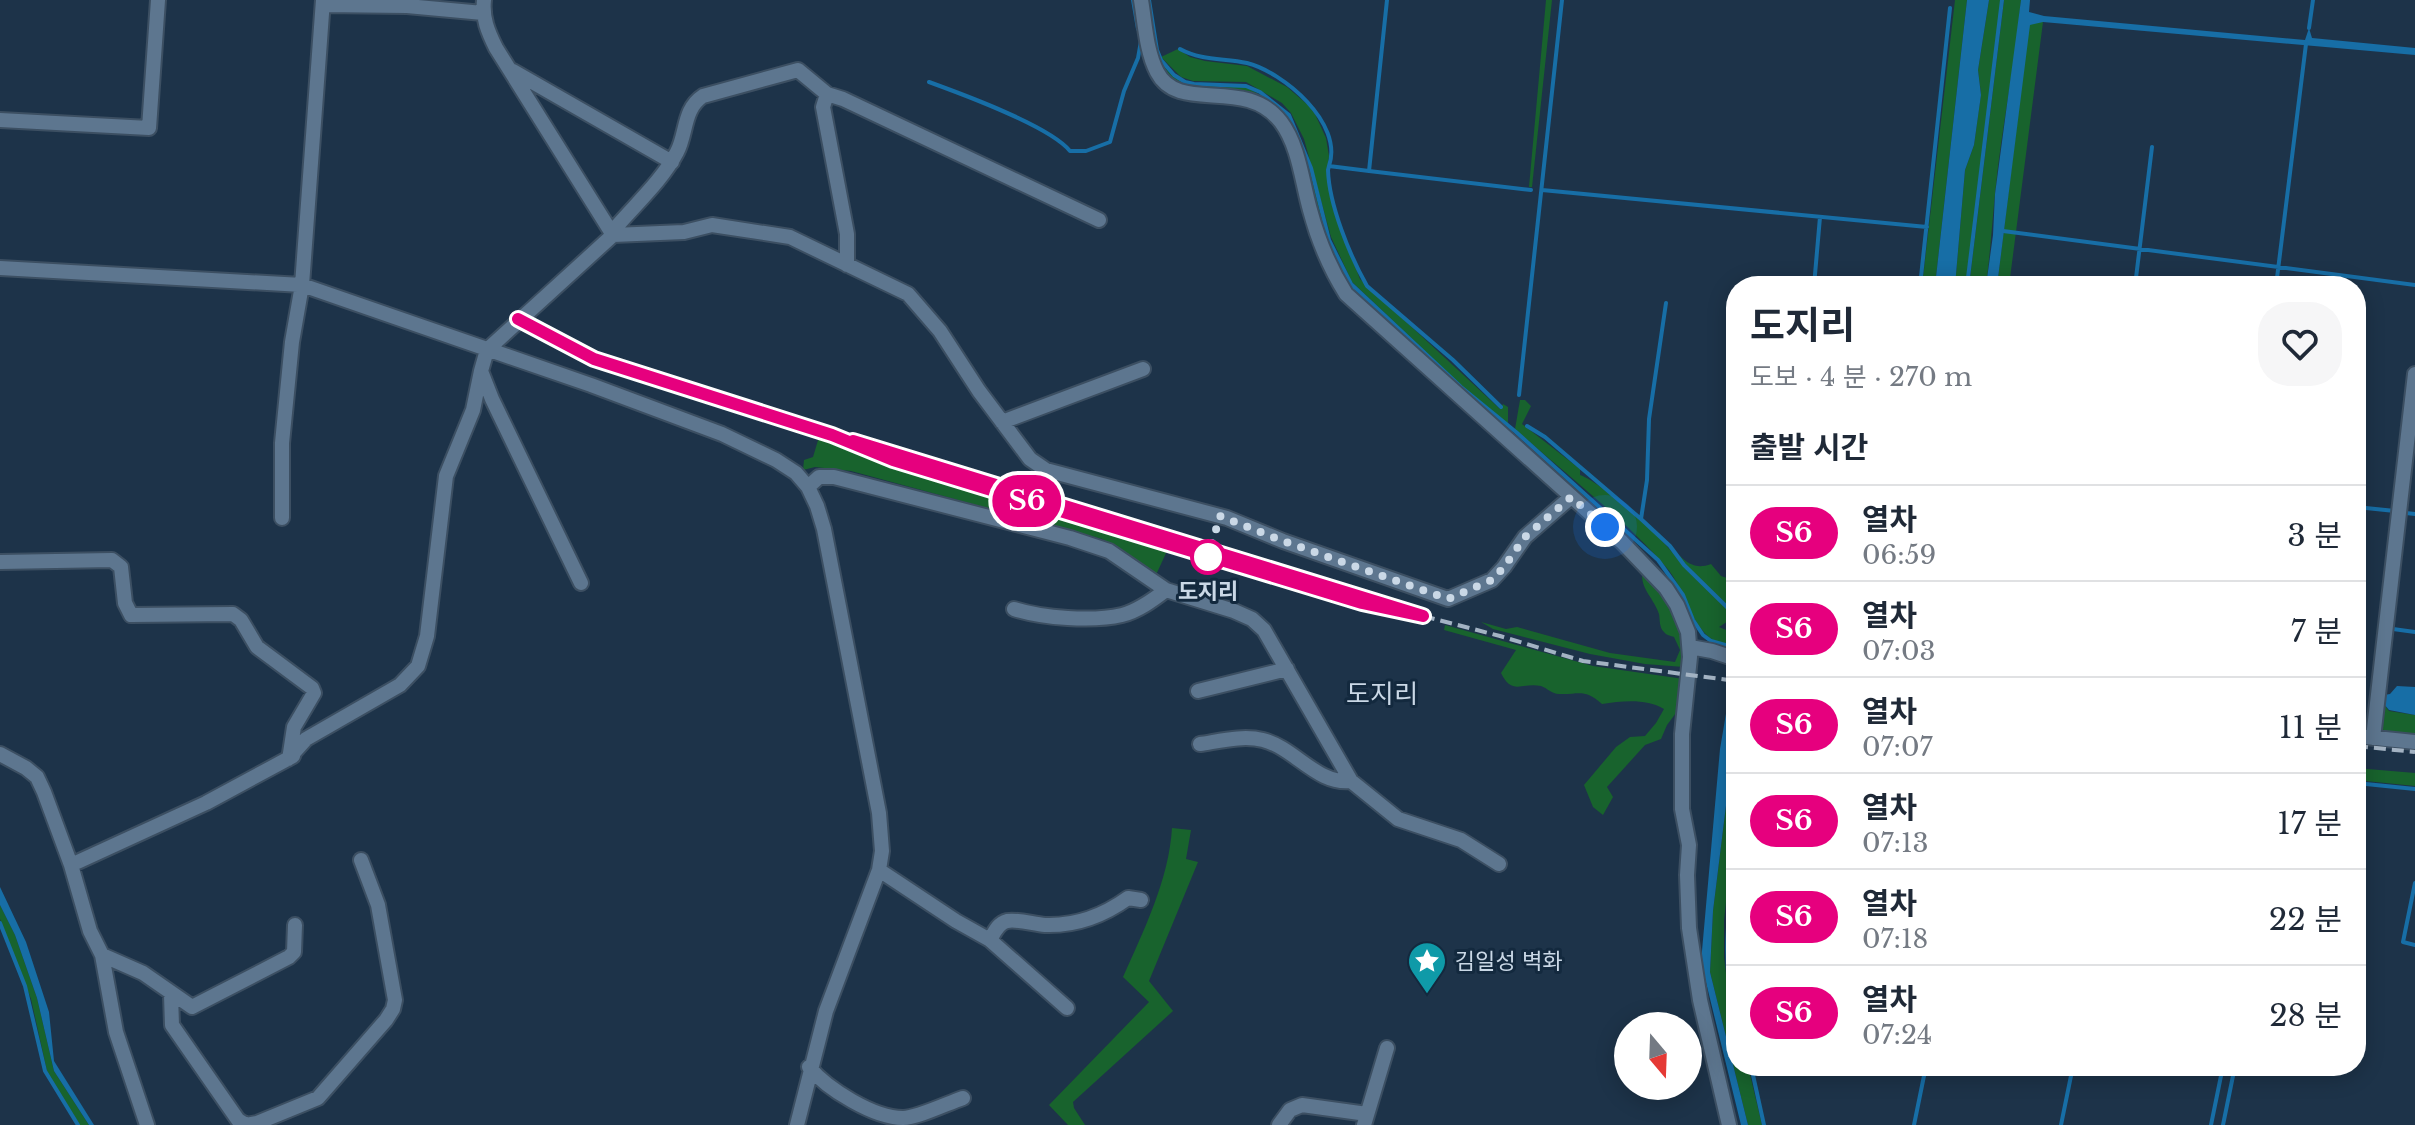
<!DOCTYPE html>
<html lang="ko">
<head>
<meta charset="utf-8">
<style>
	body { margin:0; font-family:"Libre Baskerville","Noto Sans KR",serif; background:#f6f6f7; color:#1f2937; height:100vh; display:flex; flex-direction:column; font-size:30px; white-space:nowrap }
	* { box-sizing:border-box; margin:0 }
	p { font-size:26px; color:#747a83 }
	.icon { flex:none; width:44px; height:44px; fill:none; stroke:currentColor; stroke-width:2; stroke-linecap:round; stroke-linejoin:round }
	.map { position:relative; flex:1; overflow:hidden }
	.side { position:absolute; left:1726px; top:276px; width:640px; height:800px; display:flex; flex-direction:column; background:#fff; border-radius:32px; box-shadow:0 4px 20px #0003 }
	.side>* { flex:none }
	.badge { padding:0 16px; border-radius:26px; font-size:28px; line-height:52px }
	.needle { width:52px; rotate:161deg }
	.tools { position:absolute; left:1614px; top:1012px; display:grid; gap:16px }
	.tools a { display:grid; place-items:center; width:88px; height:88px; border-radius:50%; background:#fff; box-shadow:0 4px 20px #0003; font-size:40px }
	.you { position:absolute; width:40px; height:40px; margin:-20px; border:6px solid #fff; border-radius:50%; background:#1a73e8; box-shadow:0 0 0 12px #1a73e833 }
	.map>.badge { position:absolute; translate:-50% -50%; box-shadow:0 0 0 4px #fff }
	h2 { padding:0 24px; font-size:30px; line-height:72px }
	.round { display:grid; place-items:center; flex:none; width:84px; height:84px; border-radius:32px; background:#f6f6f7 }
	.overview { display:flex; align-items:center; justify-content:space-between; height:136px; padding:0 24px }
	h1 { font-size:38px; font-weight:700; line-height:60px }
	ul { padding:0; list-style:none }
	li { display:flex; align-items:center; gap:24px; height:96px; padding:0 24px; border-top:2px solid #e0e1e3 }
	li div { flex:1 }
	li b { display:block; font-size:30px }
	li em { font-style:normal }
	li .badge { min-width:88px; font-weight:700; text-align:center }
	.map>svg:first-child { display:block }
</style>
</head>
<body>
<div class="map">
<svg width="2415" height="1125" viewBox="0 0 2415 1125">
	<rect width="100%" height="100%" fill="#1d3349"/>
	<path fill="#18632d" d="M1546,0H1552L1532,187H1529Z
		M1955,0H1967L1935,286H1922Z
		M1989,0H2001L1966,286H1955L1965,170L1974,145L1981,94L1978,70Z
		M2004,0H2021C2015,65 2001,130 1995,194C1992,225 1990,255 1986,286H1969Z
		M2037,21L2043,22L2009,286H1997L2029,25Z
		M1178,49L1190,57L1205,61L1247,66L1287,87L1308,105L1315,114L1326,138L1329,156L1327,179L1333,209L1360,279L1500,409L1503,404L1508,407V424L1460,384L1352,282L1331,237L1304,139L1291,113L1282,103L1246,82L1193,81L1181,77L1161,57Z
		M1155,50L1167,70L1183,83L1246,87L1274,103L1288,115L1310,169L1327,238L1350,284L1450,380L1507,428L1506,431L1343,285L1279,115C1251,107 1196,98 1174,83C1164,75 1157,62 1155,50Z
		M1520,400H1525L1531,406L1522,424L1580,469V475C1603,483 1661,537 1677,558L1680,556C1689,565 1698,569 1711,564L1721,576L1736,581V616L1719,627L1736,634V647C1729,645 1719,644 1713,640C1689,624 1685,588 1666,567C1623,517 1564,473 1515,429Z
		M819,437L891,463L1167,551L1155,577L1129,555L1102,539L851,471L815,467L803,470L804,460L813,457Z
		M1643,567L1683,624L1684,667L1645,664L1590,654L1493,629L1481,622L1506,629L1517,627L1610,653L1675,662L1680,650L1674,637C1671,636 1666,635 1664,632C1659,628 1660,619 1659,614C1653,596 1638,588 1643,567Z
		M1445,625L1593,666L1684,679L1682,705L1667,725L1661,739L1645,745L1607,787L1613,797L1603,815L1593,807L1584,785L1616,747L1630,737L1645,736L1656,723L1664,709C1646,698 1622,701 1602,704C1584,688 1579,695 1559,694C1552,694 1547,688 1541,686C1522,682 1512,696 1501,673L1516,650L1444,630Z
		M2383,703L2389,711L2415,715V735L2383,732L2379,729Z
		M1736,723V813L1724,920V957L1729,998L1736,1021V1066H1748L1762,1125H1748L1710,972L1713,911L1732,757V734Z
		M2356,768L2415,773V786L2356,780Z
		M1172,828L1191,830L1186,859L1198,862L1149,981L1173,1011L1073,1102L1074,1108L1085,1125H1068L1049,1105L1149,1002L1123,977C1144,930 1169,879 1172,828Z
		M0,905L15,935L37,998L54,1071L89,1125H80L47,1071L31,999L0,919Z"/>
	<path fill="#176ea6" d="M1967,0H1989L1978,70L1981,95L1974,145L1965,170L1955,286H1935Z
		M2021,0H2030L2029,12L2044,16L2305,40L2309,28L2312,38L2415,48V55L2043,22L2030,25L1997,286H1986L1993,235L1995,194Z
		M2397,686L2415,687V715L2389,710L2383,703L2384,695L2390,694Z
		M1736,689V723L1732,734V757L1713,911L1710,972L1748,1125H1741L1701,962L1720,749L1729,696L1727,691Z
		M0,887L26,942L49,1012L54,1061L94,1125H89L54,1071L37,998L15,935L0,905Z"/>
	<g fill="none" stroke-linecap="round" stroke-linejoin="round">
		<path stroke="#176ea6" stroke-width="4" d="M1133,0L1138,29
			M1149,0L1157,50L1161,60L1174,75L1185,82L1194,84L1246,86L1260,92L1289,115L1311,168L1329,240L1351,284L1461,387L1516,432L1658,560L1683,595L1693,620L1703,635L1711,641L1736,648
			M1387,0L1369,171L1531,190
			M2309,28L2313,0
			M1180,49C1202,61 1224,58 1247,63C1283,72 1344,123 1329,166
			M929,82C962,94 1050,126 1070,151H1086L1110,142L1124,91L1138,58L1141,41
			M1369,171L1329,166L1328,170C1329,205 1350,256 1367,286L1453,360L1501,407
			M1542,190L1927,227
			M2003,231L2415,285
			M1814,286L1820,217
			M1920,286L1950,8
			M1967,286L2002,0
			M2135,286L2152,147
			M2276,286L2306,44
			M1519,395L1562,0
			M1527,426L1545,437L1641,519L1670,546L1684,565L1736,616
			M2356,507L2395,511
			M2406,513L2415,514
			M1641,519L1647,480L1649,419L1666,303
			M2393,629L2415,632
			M2356,783L2415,789
			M1736,848C1731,903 1719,958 1736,1013
			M2415,883L2403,942L2415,945
			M0,923L25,986L45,1071L78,1125
			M1751,1066L1764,1125
			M1914,1125L1926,1066
			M2061,1125L2073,1066
			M2211,1125L2223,1066
			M2223,1125L2235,1066"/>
		<g stroke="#3c4f62" stroke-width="18">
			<path id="minor" d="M484,0C482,18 488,32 496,48L613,235
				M1141,0C1145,23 1146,51 1157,72C1179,115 1245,75 1281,122C1299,146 1302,182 1310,210C1318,240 1329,267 1346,294L1622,542L1666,588L1677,605L1688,632L1690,657L1682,734V809L1689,845L1687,875L1689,928L1700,1000L1729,1125
				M323,5L407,6L483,13
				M513,71L672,162
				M827,94L823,107L847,234V265
				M0,120L149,128L158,0
				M613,235L617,226C637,203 663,179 677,152C687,133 683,109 703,96L798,70L827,94L843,99L1099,220
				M0,268L302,285L591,385L722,434L776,460L796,473L808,487L817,506L824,529L879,813L882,851L879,870L826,1011L797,1125
				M1002,422L1143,369
				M808,487L819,477H834L1070,538L1109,551L1166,590L1234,611L1252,619L1264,630L1351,781L1398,819L1461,840L1499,864
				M282,518V443L292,342L302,285L323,0
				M0,562L112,560L121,567L125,603L131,615L233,614L241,620L257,647L312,688L314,693L294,727L290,753
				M581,583L492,399L481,371L487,350L613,235L684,232L712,225L790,237L908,294L940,331L979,391L1030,459L1046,470L1227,518L1283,541L1448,599L1492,580L1504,567L1525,537L1571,497
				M1014,609C1043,618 1092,622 1122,615C1138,611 1153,600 1166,590
				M1690,647L1712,651L1736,659
				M1198,691L1287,669
				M2356,736L2415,742
				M2373,738L2415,374
				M1200,744C1220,741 1243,735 1263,740C1295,748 1317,785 1351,781
				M0,754L26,768L37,777L44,792L71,865L90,931L102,955L116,1032L147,1125
				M288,759L306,739L400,685L418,666L427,636L446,476L473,410L481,371
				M71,865L206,803L293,756
				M879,870L956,921L990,940L1067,1008
				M990,940C994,933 998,923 1007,921C1018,919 1033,924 1045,925C1075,926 1103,916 1128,898L1141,900
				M102,955L143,973L192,1007L289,957L294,952L295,925
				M171,995L172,1025L238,1120L246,1125L257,1123L318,1098L386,1020L393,1009L395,1000L378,905L361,860
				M809,1067C827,1089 874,1118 903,1118C917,1118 948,1103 963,1098
				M1279,1125L1290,1110L1302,1105L1367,1114
				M1364,1125L1387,1048"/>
		</g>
		<use href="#minor" stroke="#5d768f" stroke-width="14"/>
		<path stroke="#a3b3c3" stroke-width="4" stroke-dasharray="12 6" stroke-linecap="butt" d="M518,319L573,351L616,368L1423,616L1500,636L1583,661L1736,681
			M2356,746L2415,752"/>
	</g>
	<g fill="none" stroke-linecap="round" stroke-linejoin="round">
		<g stroke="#fff" stroke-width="18">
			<path id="line" d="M518,319L594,359L832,435L893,460L1362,603L1423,616L853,441"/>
		</g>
		<use href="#line" stroke="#e6007e" stroke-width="12"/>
		<path stroke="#cad8e6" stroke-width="8" stroke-dasharray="0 14.4" d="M1208,557L1220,516L1283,541L1448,599L1492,580L1504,567L1525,537L1571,497L1605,527"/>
	</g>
	<defs>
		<g id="sight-pin" transform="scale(2)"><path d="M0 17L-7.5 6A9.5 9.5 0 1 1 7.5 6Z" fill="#0f9aa8" stroke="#13293e"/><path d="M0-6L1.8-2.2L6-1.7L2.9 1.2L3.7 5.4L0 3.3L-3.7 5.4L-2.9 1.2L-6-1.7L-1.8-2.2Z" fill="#fff"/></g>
	</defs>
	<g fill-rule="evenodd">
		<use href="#sight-pin" x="1427" y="961"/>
	</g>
	<circle fill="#fff" stroke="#e6007e" stroke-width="4" cx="1208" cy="557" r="16"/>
	<g text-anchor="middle" stroke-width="6" stroke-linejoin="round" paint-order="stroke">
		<g font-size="22" font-weight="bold" fill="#cad8e6" stroke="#13293e">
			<text x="1208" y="599">도지리</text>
		</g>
		<g font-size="22" fill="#cad8e6" stroke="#13293e" text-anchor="start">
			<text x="1455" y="969">김일성 벽화</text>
		</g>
		<g font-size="26" fill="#cad8e6" stroke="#13293e">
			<text x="1382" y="703">도지리</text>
		</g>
	</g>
</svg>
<div class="tools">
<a><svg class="needle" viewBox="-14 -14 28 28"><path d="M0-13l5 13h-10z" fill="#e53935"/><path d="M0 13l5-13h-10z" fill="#747a83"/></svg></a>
</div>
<div class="you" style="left:1605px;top:527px"></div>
<b class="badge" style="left:1027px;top:501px;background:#e6007e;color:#fff">S6</b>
<section class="side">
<div class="overview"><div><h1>도지리</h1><p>도보 · 4 분 · 270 m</p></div><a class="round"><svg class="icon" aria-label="heart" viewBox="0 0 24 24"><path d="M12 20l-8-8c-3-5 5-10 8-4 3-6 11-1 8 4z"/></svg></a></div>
<h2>출발 시간</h2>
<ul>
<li><span class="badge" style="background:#e6007e;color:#fff">S6</span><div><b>열차</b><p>06:59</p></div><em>3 분</em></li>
<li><span class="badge" style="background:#e6007e;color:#fff">S6</span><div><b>열차</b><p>07:03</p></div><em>7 분</em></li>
<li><span class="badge" style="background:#e6007e;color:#fff">S6</span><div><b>열차</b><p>07:07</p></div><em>11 분</em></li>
<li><span class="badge" style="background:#e6007e;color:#fff">S6</span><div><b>열차</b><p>07:13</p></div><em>17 분</em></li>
<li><span class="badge" style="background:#e6007e;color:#fff">S6</span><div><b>열차</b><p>07:18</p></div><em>22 분</em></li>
<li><span class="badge" style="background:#e6007e;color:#fff">S6</span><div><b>열차</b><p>07:24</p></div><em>28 분</em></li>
</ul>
</section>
</div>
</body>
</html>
